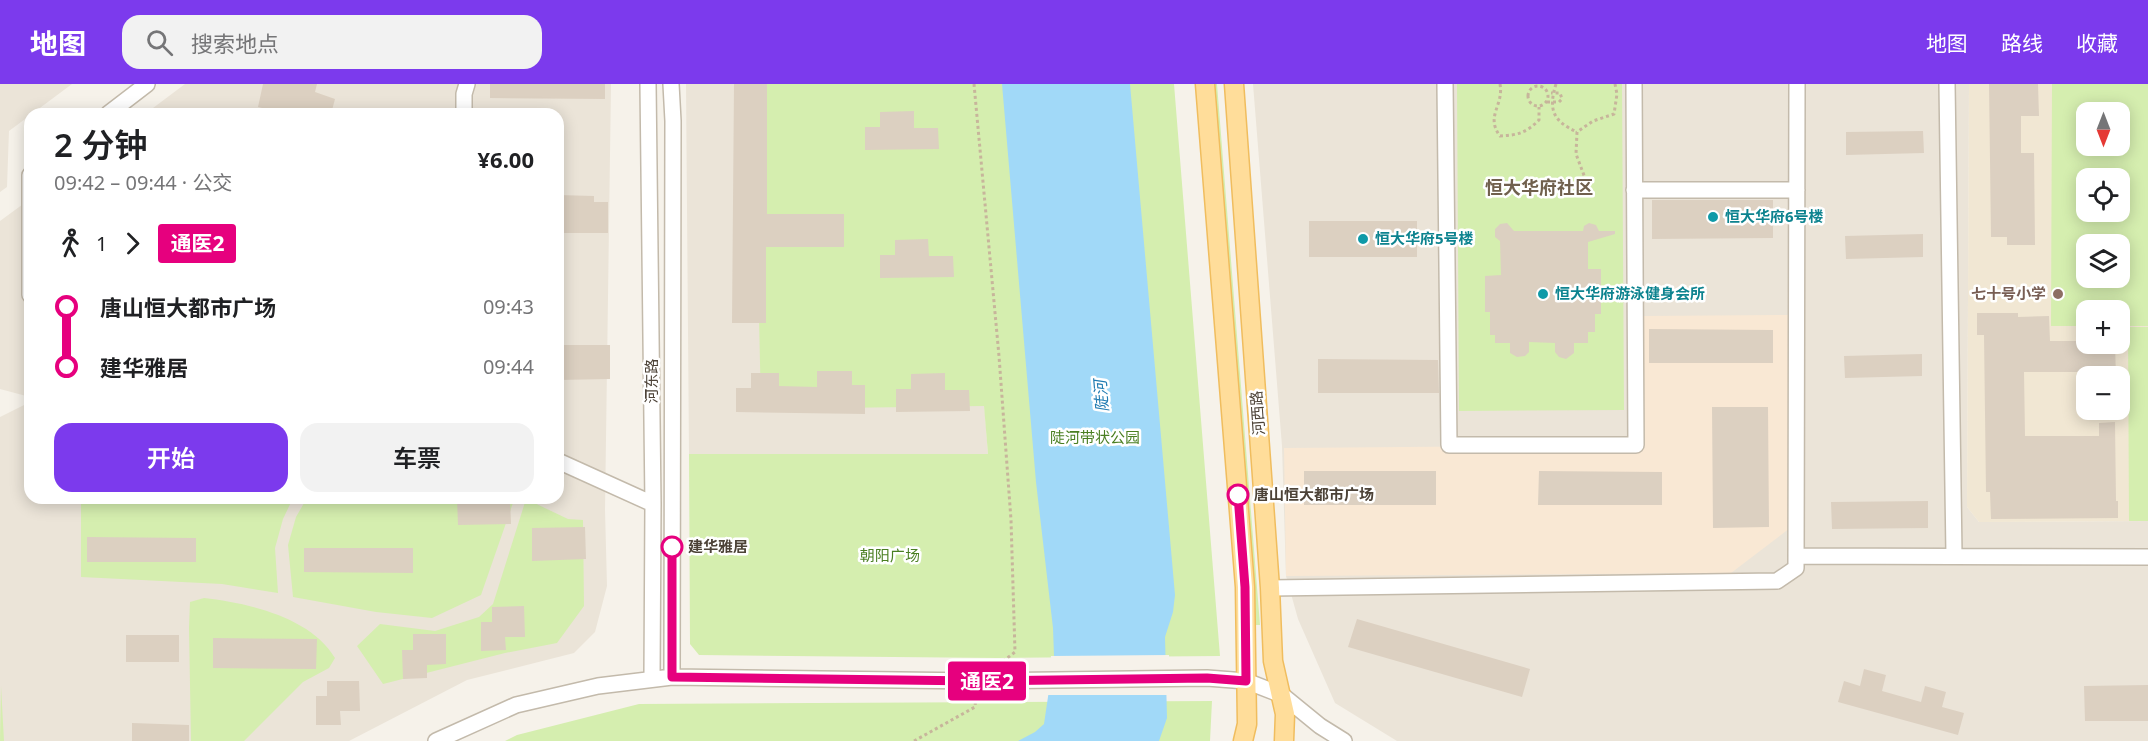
<!DOCTYPE html>
<html lang="zh">
<head>
<meta charset="utf-8">
<style>
	body { margin:0; font-family:"Noto Sans","Noto Sans SC",sans-serif; background:#f2f2f2; color:#202124; height:100vh; display:flex; flex-direction:column; font-size:22px; white-space:nowrap }
	* { box-sizing:border-box; margin:0 }
	p { font-size:20px; color:#757577 }
	.icon { flex:none; width:33px; height:33px; fill:none; stroke:currentColor; stroke-width:2; stroke-linecap:round; stroke-linejoin:round }
	.map { position:relative; flex:1; overflow:hidden }
	.drawer { position:absolute; left:24px; top:24px; width:540px; height:396px; display:flex; flex-direction:column; background:#fff; border-radius:18px; box-shadow:0 3px 15px #0003 }
	.drawer>* { flex:none }
	.badge { padding:0 12px; border-radius:4px; font-size:21px; line-height:39px }
	.needle { width:39px; rotate:180deg }
	.fabs { position:absolute; left:2076px; top:18px; display:grid; gap:12px }
	.fabs a { display:grid; place-items:center; width:54px; height:54px; border-radius:12px; background:#fff; box-shadow:0 3px 15px #0003; font-size:30px }
	.map>.badge { position:absolute; translate:-50% -50%; box-shadow:0 0 0 3px #fff }
	.legs { display:flex; align-items:center; gap:9px; height:66px; padding:0 30px; font-size:20px }
	.legs p { margin-inline-start:auto }
	.summary { display:flex; align-items:center; justify-content:space-between; height:102px; padding:0 30px }
	h1 { font-size:33px; font-weight:600; line-height:45px }
	.button { display:flex; gap:12px; margin-top:auto; padding:12px 30px }
	.button a { flex:1; height:69px; border-radius:18px; background:#7c3aed; color:#fff; font-size:24px; font-weight:600; line-height:69px; text-align:center }
	.button a+a { background:#f2f2f2; color:#202124 }
	ul { padding:0 30px; list-style:none }
	li { display:flex; align-items:center; gap:21px; height:60px; font-size:22px }
	li i { display:grid; place-items:center; width:9px; height:100%; margin:0 8px; background:currentColor }
	li i::after { content:''; width:15px; height:15px; margin:-8px; border:4px solid; border-radius:50%; background:#fff }
	li p { margin-inline-start:auto }
	li:first-child i { background:linear-gradient(#0000 50%,currentColor 0) }
	li:last-child i { background:linear-gradient(currentColor 50%,#0000 0) }
	header { display:flex; align-items:center; gap:36px; box-sizing:border-box; height:84px; padding:0 30px; background:#7c3aed; color:#fff }
	header strong { font-size:28px }
	nav { display:flex; gap:33px; margin-inline-start:auto; font-size:21px }
	.search { width:420px; height:54px; background:#f2f2f2; display:flex; align-items:center; gap:15px; box-sizing:border-box; padding:0 21px; border-radius:18px; color:#757577; font-size:22px }
	.map>svg:first-child { display:block }
</style>
</head>
<body>
<header>
<strong>地图</strong>
<div class="search"><svg class="icon" aria-label="search" viewBox="0 0 24 24"><circle cx="10" cy="10" r="6"/><path d="M15 15l6 6"/></svg>搜索地点</div>
<nav><a>地图</a><a>路线</a><a>收藏</a></nav>
</header>
<div class="map">
<svg width="2148" height="657" viewBox="0 0 2148 657">
	<rect width="100%" height="100%" fill="#f6f2ea"/>
	<path fill="#ebe4d8" d="M0,0H72L9,47L7,103L0,108Z
		M185,0H611L605,426L607,502L595,548L574,569L467,596L349,657H0V333L30,318V414H558V30H145Z
		M686,0H960L988,370H689Z
		M1253,0H1969L1967,423L1979,438L2148,437V657H1397L1335,619L1298,535L1286,492L1282,362Z
		M30,115V313L0,305V137Z"/>
	<path fill="#f9e8d4" d="M1789,231L1790,444L1731,489L1286,492L1284,364L1644,361L1643,232Z"/>
	<path fill="#f1e7d3" fill-rule="evenodd" d="M1969,0H2148V437L1979,438L1967,423ZM2086,28H2120V62H2086ZM2086,94H2120V128H2086ZM2086,160H2120V194H2086ZM2086,226H2120V260H2086ZM2086,292H2120V326H2086Z"/>
	<path fill="#d5eeaf" fill-rule="evenodd" d="M754,0H1174L1220,572L998,574L699,571L690,560L689,370H988L984,322L761,325Z
		M1210,0H1217L1260,541H1254Z
		M1457,0H1622L1624,326L1459,327Z
		M2052,0H2148V242H2120V226H2086V242H2051ZM2086,28H2120V62H2086ZM2086,94H2120V128H2086ZM2086,160H2120V194H2086Z
		M2128,243H2148V437H2129Z
		M81,414H293L283,435L275,464L278,509L222,500L81,493Z
		M307,414H512L514,416L481,511L432,534L376,528L293,513L288,461L296,433Z
		M526,415L568,435L583,436L584,522L557,559L505,569L383,600L357,562L380,540L435,547L479,533L493,520Z
		M204,514C248,519 311,533 335,574L329,584L303,598L244,657H191L189,544L190,518Z
		M1,602L4,657H0Z
		M1212,617L1210,657H505L517,651L639,620Z"/>
	<path fill="#a1d9f8" d="M1002,0H1130L1175,511L1173,528L1165,553L1167,634L1159,657H1018L1035,648L1044,640L1054,572L1053,544L1036,398Z"/>
	<path fill="#f6f2ea" d="M1169,571V611H1045L1051,572Z"/>
	<path fill="#dcd0c1" d="M263,0H317L315,8L335,15L331,30H287L258,23Z
		M490,0H605V15L490,14Z
		M734,0H767V130H844V163H766V239H732Z
		M1989,0H2038L2039,32H2021V69H2034L2035,161H2007V153H1991Z
		M914,27V44H938L939,65L865,66V43H880V28Z
		M1923,47L1924,69L1846,71V48Z
		M558,111L594,112V118H608V149H558Z
		M1652,116H1773V154L1652,155Z
		M1309,137H1417V173H1309Z
		M1507,139L1514,147H1583L1584,142L1589,139L1596,141L1599,147H1615V150L1588,158V185H1601V230H1595V248H1588V259H1574V269L1566,275L1559,273L1555,268V259L1529,258V268L1525,272L1517,273L1510,269V259H1495V251H1490V228H1485V192L1501,191L1500,157L1495,153V145L1500,140Z
		M1923,150V173L1846,175L1845,152Z
		M928,155L929,172H953L954,193L880,194V171H895V156Z
		M1977,229H2018V233L2049,232L2050,257H2086V260H2115L2116,292H2094V288H2024L2025,352H2099V339L2115,338L2116,417H2118V434L1991,435L1990,408H1986L1984,251H1977Z
		M1649,245L1773,246V279H1649Z
		M558,261H610V295L558,296Z
		M1922,270V292L1845,294L1844,272Z
		M1318,275L1438,276L1439,309H1318Z
		M817,287H852V301H865V330L736,328V304H751V289H779V302L817,303Z
		M945,289V306H969L970,327L896,328V305H911V290Z
		M1712,323H1768L1769,443L1713,444Z
		M1304,387H1436V421H1304Z
		M1539,387L1662,388V421H1538Z
		M457,414H510L511,440L458,441Z
		M1928,417V444L1832,445L1831,418Z
		M585,443L586,475L532,477V444Z
		M87,453L196,454V478H87Z
		M304,464H413V489L304,488Z
		M524,522L525,553H505L506,566L481,567V538H492V523Z
		M1357,535L1530,585L1522,613L1348,563Z
		M413,550H446V580L427,581V594L403,595L402,566H413Z
		M126,551H179V578H126Z
		M213,554L317,555L316,585L213,584Z
		M1864,585L1886,591L1882,607L1921,618L1925,602L1946,608L1942,623L1964,629L1958,651L1838,618L1844,597L1860,602Z
		M327,597H359L360,627H340L341,641H316V612H327Z
		M2148,601V637H2085L2084,602Z
		M132,639L189,641V657H132Z"/>
	<g fill="none" stroke-linecap="round" stroke-linejoin="round">
		<g stroke="#c3baab" stroke-width="18">
			<path id="minor" d="M648,0L653,420L652,594
				M671,0L673,37L672,593
				M1445,0L1449,361H1636L1634,0
				M1947,0L1954,471
				M108,30L147,0
				M464,30V10L467,0
				M30,91V211
				M1634,106H1797
				M558,377L653,420
				M1796,472L2148,473
				M1270,504L1777,497L1796,484L1797,0
				M436,657L516,621L598,602L672,593L977,597L1207,594L1246,597L1282,611L1320,642L1344,657"/>
		</g>
		<g stroke="#f0bd5e" stroke-width="21">
			<path id="major" d="M1205,0L1245,503L1247,640L1243,657
				M1234,0L1270,504L1273,577L1285,630L1284,657"/>
		</g>
		<path stroke="#c7b59b" stroke-width="3" stroke-dasharray="3 3" stroke-linecap="butt" d="M974,0L999,272L1011,436L1015,568L997,582
			M1500,0C1504,22 1485,32 1500,52C1518,51 1526,49 1539,36V23
			M1556,0C1548,26 1553,37 1577,48
			M1528 12a10 10 0 1 1 20 0a10 10 0 1 1-20 0Z
			M1547,18H1559L1562,15L1560,9H1551
			M1578,100L1585,94L1576,70L1577,48L1593,37L1614,30L1617,10L1615,0
			M914,657L975,623L976,611"/>
		<use href="#minor" stroke="#fff" stroke-width="15"/>
		<use href="#major" stroke="#ffdd9a" stroke-width="18"/>
	</g>
	<g fill="none" stroke-linecap="round" stroke-linejoin="round">
		<g stroke="#fff" stroke-width="14">
			<path id="line-1" d="M672,463V593L977,597L1207,594L1246,597L1245,503L1238,411"/>
		</g>
		<use href="#line-1" stroke="#e6007e" stroke-width="9"/>
	</g>
	<g fill="#0f9aa8" stroke="#fff" stroke-width="2">
		<circle cx="1713" cy="133" r="6"/>
		<circle cx="1363" cy="155" r="6"/>
		<circle cx="1543" cy="210" r="6"/>
	</g>
	<circle fill="#8d6e63" stroke="#fff" stroke-width="2" cx="2058" cy="210" r="6"/>
	<g fill="#fff" stroke="#e6007e" stroke-width="3">
		<circle cx="1238" cy="411" r="10"/>
		<circle cx="672" cy="463" r="10"/>
	</g>
	<g text-anchor="middle" stroke-width="5" stroke-linejoin="round" paint-order="stroke">
		<g font-size="15" font-weight="bold" fill="#0d838f" stroke="#fff" text-anchor="start">
			<text x="1725" y="138">恒大华府6号楼</text>
			<text x="1375" y="160">恒大华府5号楼</text>
			<text x="1555" y="215">恒大华府游泳健身会所</text>
		</g>
		<g font-size="15" font-weight="bold" fill="#785e54" stroke="#fff" text-anchor="end">
			<text x="2046" y="215">七十号小学</text>
		</g>
		<g font-size="15" fill="#4c4237" stroke="#fff">
			<text transform="translate(652 297) rotate(-90)" y="5">河东路</text>
			<text transform="translate(1258 329) rotate(-94)" y="5">河西路</text>
		</g>
		<g font-size="15" fill="#4a7f22" stroke="#fff">
			<text x="1095" y="359">陡河带状公园</text>
			<text x="890" y="477">朝阳广场</text>
		</g>
		<g font-size="15" font-weight="bold" fill="#4c4237" stroke="#fff" text-anchor="start">
			<text x="1254" y="416">唐山恒大都市广场</text>
			<text x="688" y="468">建华雅居</text>
		</g>
		<g font-size="16" font-style="italic" fill="#217cb2" stroke="#fff">
			<text transform="translate(1101 312) rotate(-95)" y="6">陡河</text>
		</g>
		<g font-size="18" font-weight="bold" fill="#70604d" stroke="#fff">
			<text x="1539" y="110">恒大华府社区</text>
		</g>
	</g>
</svg>
<div class="fabs">
<a><svg class="needle" viewBox="-14 -14 28 28"><path d="M0-13l5 13h-10z" fill="#e53935"/><path d="M0 13l5-13h-10z" fill="#757577"/></svg></a>
<a><svg class="icon" aria-label="locate" viewBox="0 0 24 24"><circle cx="12" cy="12" r="6"/><path d="M12 2v4M12 18v4M2 12h4M18 12h4"/></svg></a>
<a><svg class="icon" aria-label="layers" viewBox="0 0 24 24"><path d="M12 4l9 5-9 5-9-5zM3 14l9 5 9-5"/></svg></a>
<a>+</a>
<a>−</a>
</div>
<b class="badge" style="left:987px;top:597px;background:#e6007e;color:#fff">通医2</b>
<section class="drawer">
<div class="summary"><div><h1>2 分钟</h1><p>09:42 – 09:44 · 公交</p></div><b>¥6.00</b></div>
<div class="legs"><svg class="icon" aria-label="walk" viewBox="0 0 24 24"><circle cx="13" cy="4" r="2"/><path d="M13 8l-2 6 4 7M11 14l-3 7M7 12l3-4h3l4 4"/></svg>1<svg class="icon" aria-label="forward" viewBox="0 0 24 24"><path d="M9 5l7 7-7 7"/></svg><b class="badge" style="background:#e6007e;color:#fff">通医2</b></div>
<ul>
<li><i style="color:#e6007e"></i><b>唐山恒大都市广场</b><p>09:43</p></li>
<li><i style="color:#e6007e"></i><b>建华雅居</b><p>09:44</p></li>
</ul>
<div class="button"><a>开始</a><a>车票</a></div>
</section>
</div>
</body>
</html>
